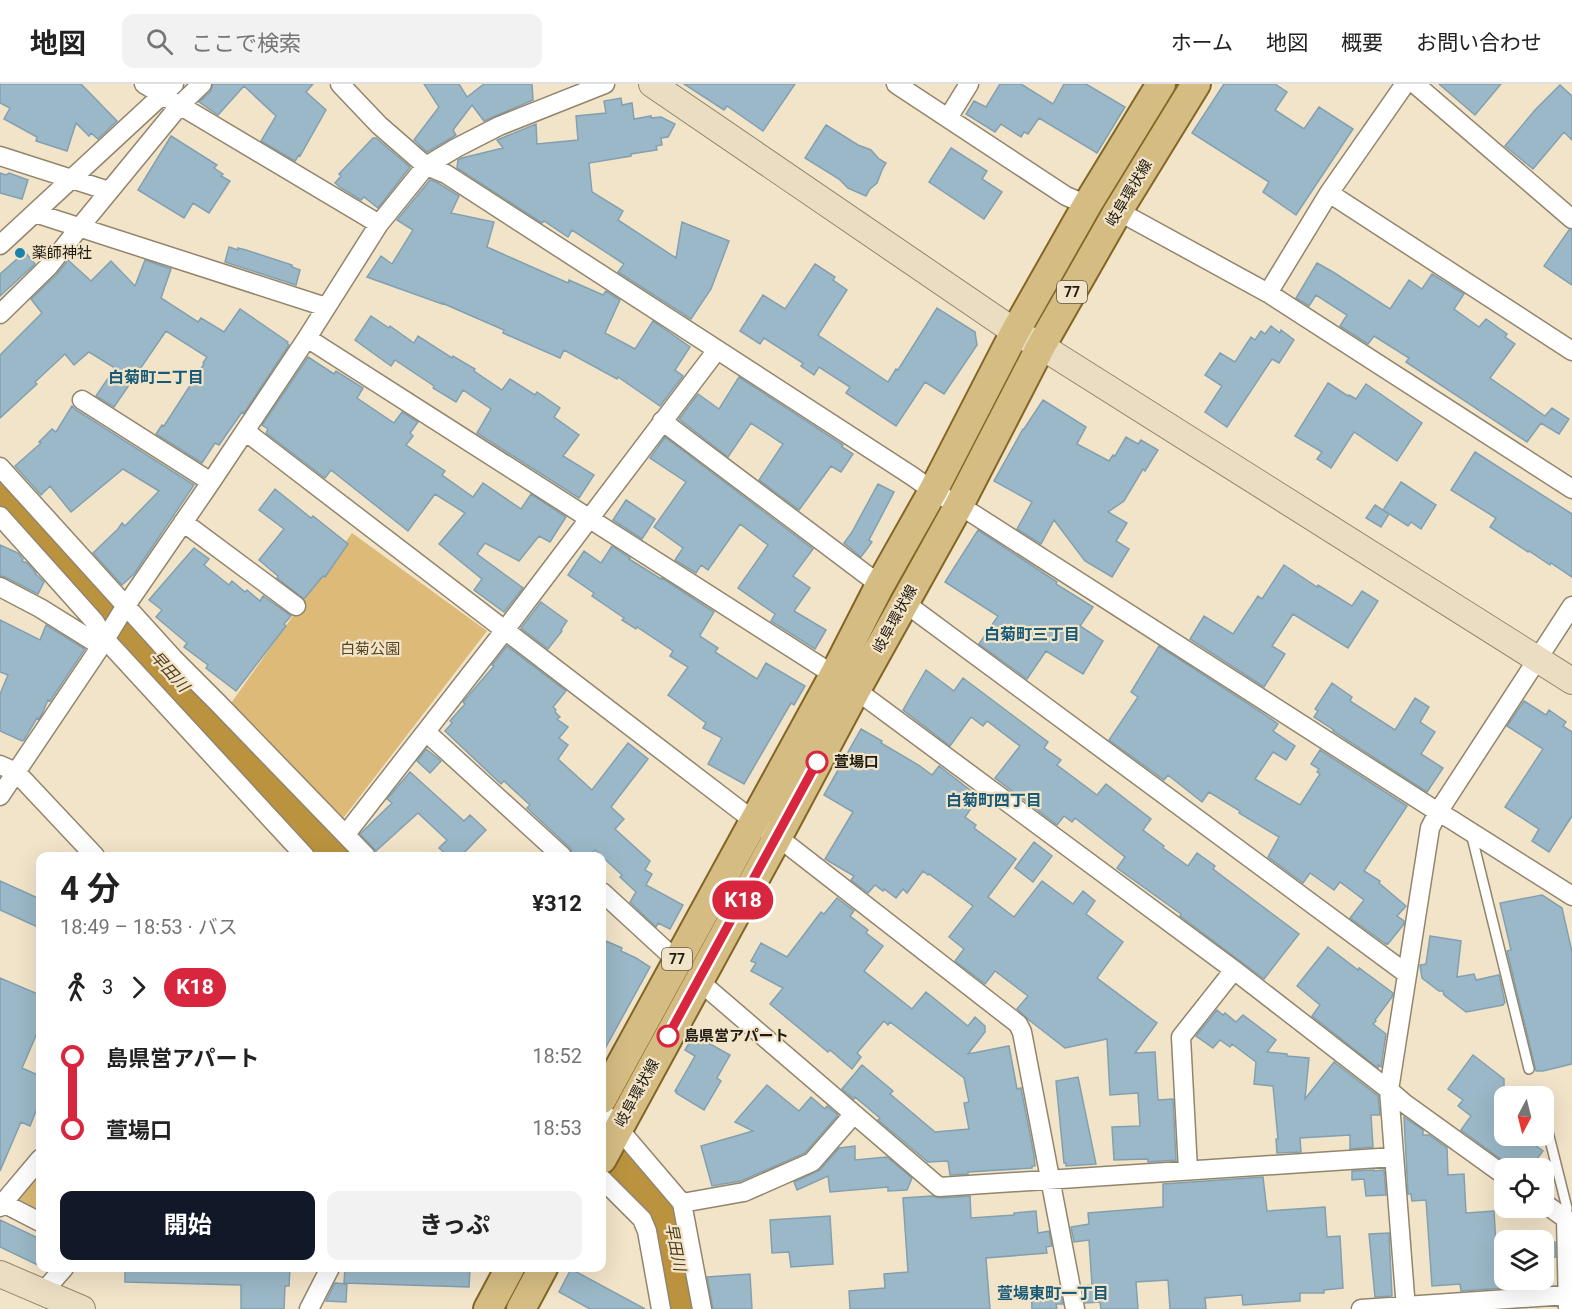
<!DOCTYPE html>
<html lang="ja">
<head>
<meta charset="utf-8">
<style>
	body { margin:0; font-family:Roboto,"Noto Sans JP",sans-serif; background:#f2f2f2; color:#222; height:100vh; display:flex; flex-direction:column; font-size:22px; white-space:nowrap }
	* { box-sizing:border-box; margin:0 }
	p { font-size:20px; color:#767676 }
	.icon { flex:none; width:33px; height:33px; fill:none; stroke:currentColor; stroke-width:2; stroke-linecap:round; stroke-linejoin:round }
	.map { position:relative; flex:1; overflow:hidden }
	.side { position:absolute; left:36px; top:768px; width:570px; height:420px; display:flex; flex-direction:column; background:#fff; border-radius:12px; box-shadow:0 6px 24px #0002 }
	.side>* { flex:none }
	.badge { padding:0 12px; border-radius:20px; font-size:21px; line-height:39px }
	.needle { width:39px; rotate:187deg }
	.controls { position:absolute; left:1494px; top:1002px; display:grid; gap:12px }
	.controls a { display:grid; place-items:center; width:60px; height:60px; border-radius:12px; background:#fff; box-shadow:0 6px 24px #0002; font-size:30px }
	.map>.badge { position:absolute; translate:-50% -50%; box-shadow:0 0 0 3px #fff }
	.legs { display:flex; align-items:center; gap:9px; height:66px; padding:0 24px; font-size:20px }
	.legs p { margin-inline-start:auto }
	.overview { display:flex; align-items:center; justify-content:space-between; height:102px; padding:0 24px }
	h1 { font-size:33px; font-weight:700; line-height:45px }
	.action { display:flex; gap:12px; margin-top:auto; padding:12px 24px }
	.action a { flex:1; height:69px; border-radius:12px; background:#111827; color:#fff; font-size:24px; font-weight:700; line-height:69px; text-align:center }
	.action a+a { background:#f2f2f2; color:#222 }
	ul { padding:0 24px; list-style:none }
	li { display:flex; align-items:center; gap:21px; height:72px; font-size:22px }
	li i { display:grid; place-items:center; width:9px; height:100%; margin:0 8px; background:currentColor }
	li i::after { content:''; width:15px; height:15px; margin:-8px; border:4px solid; border-radius:50%; background:#fff }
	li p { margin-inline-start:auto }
	li:first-child i { background:linear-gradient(#0000 50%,currentColor 0) }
	li:last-child i { background:linear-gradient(currentColor 50%,#0000 0) }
	header { display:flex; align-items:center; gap:36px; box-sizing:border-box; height:84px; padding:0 30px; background:#fff; border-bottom:2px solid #e0e0e0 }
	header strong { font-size:28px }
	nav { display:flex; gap:33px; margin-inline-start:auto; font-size:21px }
	.search { width:420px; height:54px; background:#f2f2f2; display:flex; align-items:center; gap:15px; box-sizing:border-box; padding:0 21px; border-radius:12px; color:#767676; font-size:22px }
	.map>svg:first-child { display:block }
</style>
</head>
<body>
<header>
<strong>地図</strong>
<div class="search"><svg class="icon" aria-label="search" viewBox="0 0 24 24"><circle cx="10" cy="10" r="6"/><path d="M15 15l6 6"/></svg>ここで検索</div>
<nav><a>ホーム</a><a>地図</a><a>概要</a><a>お問い合わせ</a></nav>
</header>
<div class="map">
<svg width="1572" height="1225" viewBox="0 0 1572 1225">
	<rect width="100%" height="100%" fill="#f2e4c9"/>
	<path fill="#ddba77" d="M352,449L487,547L341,737L229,622Z
		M40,1078V1142L0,1123Z"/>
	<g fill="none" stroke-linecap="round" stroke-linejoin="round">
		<path stroke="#bb933f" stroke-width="36" d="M0,401L136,552L340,772
			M602,1055L669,1126L688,1225"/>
	</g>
	<path fill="#9bb8c8" stroke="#83a0b0" stroke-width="1.5" d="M0,0H81L117,37L98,55L91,49L89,52L76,39L67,67L36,57L37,53L4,35L10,24L0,19Z
		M213,0H313L306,8L326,26L300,72L299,71L295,77L261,57L276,32L244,2L218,31L199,18L210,8Z
		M424,0H459L467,13L484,0H532L533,16L484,37L472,21L453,46L456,51L427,68L414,56L439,23Z
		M684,0H795L763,47L727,22L724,26Z
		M1000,0H1021L1053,20L1064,0H1086L1125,23L1097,69L1039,34L1028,50L1024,48L1021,53L1001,40L995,48L966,30L974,17L986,23Z
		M1224,0H1275L1287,8L1275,26L1304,45L1319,23L1353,45L1296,131L1263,108L1269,98L1192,49Z
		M1439,0H1501L1475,31Z
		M1560,1L1572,12V56L1564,48L1533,85L1505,62L1535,26Z
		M621,14L622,21L632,19L634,35L651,32V34L661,33L675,40L668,53L661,54L662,61L656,62L657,66L631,70V72L589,79L592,108L623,127L618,136L676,174L682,138L729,157L711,205L691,235L618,188L624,180L572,146L568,153L544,137L542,139L457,84L458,76L462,74L503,64L497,56L536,40L537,60L578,56L576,32L606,29L604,17Z
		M826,41L858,61L871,66L879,75L886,79L882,86L877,99L870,105L866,112L848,104L839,95L805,74Z
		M171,52L217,81L214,84L223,90L221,92L230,97L209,129L193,119L184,134L138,106Z
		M373,54H376L410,83L378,124L364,113L361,116L341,104L335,99L341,92L339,90Z
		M951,64L987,87L982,95L1002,108L984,135L929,98Z
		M0,89L6,91L9,89L28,96L22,115L0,109Z
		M430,96L438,99L459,112L451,129L494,138L487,163L568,199L569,196L603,211L606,207L620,216L605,249L635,265L653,237L690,263L675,286L683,292L660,322L618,293L617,295L564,266L560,274L503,249L504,246L442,219V220L367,193L381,172L392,180L413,146L397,136Z
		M1569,146H1572V201L1544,182Z
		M229,163L238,166V164L246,166L292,181V183L300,186L296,201L225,178Z
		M25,168L35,180L0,212V190Z
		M68,176L91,197L111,177L135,202L145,176L171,185L161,214L198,238L201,234L224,248L240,225L288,258L287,259L289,261L244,329L242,328L219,361L215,359L202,379L156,350L162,341L164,342L204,280L203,279L207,273L166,247L114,323L96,312L115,284L89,268L74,281L65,270L35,298L37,300L0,334V271L42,229L31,215L57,190Z
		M1317,179L1333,188L1390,225L1409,196L1422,205L1432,190L1464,210L1454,225L1479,243L1486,235L1507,250L1505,253L1515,260L1490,294L1545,332L1552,324L1569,335L1559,350L1541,339L1527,358L1406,278L1409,274L1374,252L1368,260L1340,242L1347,231L1316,211L1309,222L1296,214Z
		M815,180L835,193L833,196L847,206L818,251L888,298L896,285L898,286L937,224L975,248L977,261L944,310L925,298L896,342L846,309L850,303L819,283L814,291L801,282L803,279L764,254L760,260L740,247L763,211L785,225Z
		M371,232L389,244L390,242L414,259L418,252L452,274L453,272L475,285L474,287L502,306L510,295L535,311L537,308L560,324L554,333L579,351L563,372L594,391L579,414L477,349L491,325L463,306L456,318L433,304L434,302L395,276L391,282L355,256Z
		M1271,242L1280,249L1281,246L1294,256L1279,279L1272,275L1227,343L1205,328L1222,302L1205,291L1220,269L1235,278L1251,253L1255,256L1261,247L1265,250Z
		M308,273L334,290L336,287L363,304L357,314L394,339L402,328L418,338L410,349L413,352L406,361L445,387L442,391L473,413L483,399L521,425L531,410L566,433L550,458L539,452L519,477L485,459L477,470L523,504L504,528L474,506L482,495L439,460L465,429L435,410L408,447L331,386L325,394L266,349L268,345L262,341Z
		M739,293L843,361L842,363L853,370L841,388L831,382L799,426L759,396L783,360L751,339L728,373L679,335L698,310L719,325Z
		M1328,299L1348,312L1349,311L1356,315L1366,300L1422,339L1397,377L1354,348L1331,384L1317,375L1322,368L1295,352Z
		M1043,316L1086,343L1077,360L1109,377L1113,371L1115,372L1126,353L1138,360L1141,356L1158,366L1145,387L1143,385L1124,417L1108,428L1127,439L1116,457L1129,465L1112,493L1085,477L1054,436L1041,460L1017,445L1032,418L994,397L1023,345H1024Z
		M72,322L76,326L194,401L134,490L122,501L93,469L118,445L122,439L125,442L159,407L123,385L71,428L50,402L41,411L15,382L41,359L39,358L52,345L56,348Z
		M665,353L813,465L793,492L810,504L794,527L826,546L815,565L771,537L775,530L738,504L768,461L740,440L708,486L701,481L696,489L675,476L683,464L654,443L686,398L650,374Z
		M1475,368L1572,430V493L1551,479L1550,481L1529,467L1528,468L1490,443L1496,434L1451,406Z
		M1401,398L1436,421L1421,445L1411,438L1408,442L1383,426Z
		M878,400L894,408L869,456L872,458L861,473L844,459L852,448Z
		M275,405L311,434L313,432L348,460L325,493L323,492L304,515L277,494L278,492L259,476L284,445L259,426Z
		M626,416L655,435L642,455L613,436Z
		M1375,421L1389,430L1381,443L1366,434Z
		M978,446L1057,498L1056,500L1093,523L1080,542L1103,557L1083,590L1046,567L1027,595L979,560L998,532L945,498Z
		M0,461L18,469L23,475L22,477L27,479L36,489L35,490L38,492L44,498L38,510L5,493L0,492Z
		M612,462L630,474L629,475L661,495L662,494L714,528L700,551L701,553L718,564L715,568L757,595L766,579L805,602L794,621L791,619L744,700L708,680L722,654L703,644L706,639L668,611L688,583L670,572L673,567L637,543L636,545L622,536L624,534L592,512L594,509L568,491L584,467L601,479Z
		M194,464L209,475L204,481L229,501L232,497L245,508L247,506L260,517L263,512L291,532L284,540L286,542L236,607L206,584L208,581L184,563L187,559L156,533L162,526L149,516Z
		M1284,481L1317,503L1318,501L1352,522L1362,507L1378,517L1348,564L1293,530L1272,562L1285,570L1264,603L1190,555L1204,532L1233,550L1258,512L1262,515Z
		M541,518L567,537L561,546L562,547L548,565L521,544Z
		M0,536L40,556L46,541L85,565L50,617L48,616L42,630L39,635L37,634L24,656L22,657L0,647V610L8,591L0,588Z
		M507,562L566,607L553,623L556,626L555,628L560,633L557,635L568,643L559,654L568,661L558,675L592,706L628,659L648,675L611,723L624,735L615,745L650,777L645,786L652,790L646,801L683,821L670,845L658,839L656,843L630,818L636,808L620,793L622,791L595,766L589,772H573L572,768L570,764L527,724L530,721L504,697L501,700L445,647L452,639L450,637L465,620L463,618L494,582L492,581Z
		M1159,562L1264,630L1278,640L1273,647L1295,662L1286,676L1273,668L1255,695L1300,721L1320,690L1317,688L1319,685L1311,680L1320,666L1407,722L1364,787L1380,797L1379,799L1406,822L1397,832L1404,837V840L1388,860L1387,859L1386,860L1350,834L1364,816L1340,798L1334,806L1310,789L1303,799L1268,773L1279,753L1239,729L1240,727L1209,708L1202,718L1168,691L1164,696L1109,656L1138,613L1131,608Z
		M926,586L954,607L963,594L1048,658L1044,664L1061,676L1057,681L1097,711L1106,700L1151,735L1143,746L1164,762L1163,764L1188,782L1197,769L1215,782L1213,785L1299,850L1264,895L1180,832L1181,830L1117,784L1125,773L1075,734L1072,738L1064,732L1057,741L995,694L1020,662L987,637L983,642L971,633L950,662L903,626Z
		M1332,599L1352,613L1350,617L1395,646L1415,614L1429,623L1420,638L1435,648L1421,670L1443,684L1427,708L1333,647L1334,646L1314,633L1318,627L1315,625Z
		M1524,617L1546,631L1549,626L1566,638L1563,642L1572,648V732L1549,768L1532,757L1539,745L1505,723L1543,665L1507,642Z
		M861,645L882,657L881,659L920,682L932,691L939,682L979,713L965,733L976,741L974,744L1016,775L988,813L1014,833L1042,797L1073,820L1083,807L1095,817L1086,830L1123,858L1097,894L1157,939L1135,969L1155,968L1158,1016L1173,1015L1176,1076L1148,1078V1075L1114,1076L1112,1043L1140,1042L1138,1009L1110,1011L1107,955L1065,964L1029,936L1017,925L1028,912L995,887L985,900L955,877L964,865L949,853L973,822L929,790L928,791L923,787L907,809L903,805L896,814L884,805L883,807L875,801L868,809L851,796L854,792L825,775L853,728L824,711Z
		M426,665L441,677L430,689L417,677Z
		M410,688L464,737L470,731L486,746L461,772H448L439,764L447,756L418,729L376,767L360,750L392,719L387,715Z
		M1034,758L1052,772L1033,798L1015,784Z
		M0,797L40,815V844L0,826Z
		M1542,811L1562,824L1572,868V980L1543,987H1536L1507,867L1511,866L1500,819Z
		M837,814L854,827L850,832L868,846L866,849L883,862L864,887L912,925L926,908L968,942L975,933L985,942V948L968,970L1009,962L1017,1005L1021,1004L1034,1071L1035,1082H1032V1084L968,1088V1090L950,1091L948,1077L928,1078L878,1036L880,1034L855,1013L854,1015L842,1005L862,981L893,1007L890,1010L935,1048L969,1045L964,1019L969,1018L964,994L890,938L888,941L884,937L857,969L861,973L852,985L830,966L828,968L770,920L783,904L751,887L756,879L751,877L761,859L787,873L821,828L824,830Z
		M1430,852L1461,857L1457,893L1474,890L1476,896L1499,891L1505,918L1503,921L1466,928L1444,911L1443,907H1439L1422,894L1420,881L1426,880Z
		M606,857L622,864L621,867L636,874L650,883L602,970V866Z
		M1328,863L1358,886L1359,884L1393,909L1392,913L1375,936L1376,937L1373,940L1386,950L1381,983L1378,981V984L1312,932L1320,921L1297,902Z
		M0,894L40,911V942L22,984L40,992V1017L30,1042L21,1038L0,1087Z
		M1217,926L1223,931L1225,929L1236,938L1243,931L1276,956L1267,968L1287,970V972L1309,974L1305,1015L1334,978L1378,1012L1380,1031H1371L1373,1063L1350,1065V1051L1300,1054L1301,1068L1277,1069L1276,1055H1278L1273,1002L1254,1000L1256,978L1232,960L1230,963L1220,956L1213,964L1196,952Z
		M694,951L730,971L717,994L721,997L704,1026L676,1009L677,1007H675L695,972L685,966Z
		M1473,971L1504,995V1052H1522L1543,1067L1530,1084H1513L1461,1046L1471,1032L1458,1022L1463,1016L1448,1005Z
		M1078,993L1096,1080L1066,1082V1079H1064L1056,997Z
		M767,1001L799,1027L811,1013L825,1025L827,1022L838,1031L805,1069L741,1097L712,1102L701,1062L753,1047L735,1038Z
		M1404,1033L1423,1046V1051H1429L1447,1064L1448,1091L1464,1090L1466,1129L1494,1127L1496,1161L1504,1160V1204L1461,1207L1460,1200L1432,1202L1426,1116L1412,1117L1411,1110H1408Z
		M855,1062V1076L887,1073L912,1094L907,1106L888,1107V1103L830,1108L828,1092L797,1106L794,1098L820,1086L839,1064Z
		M1374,1086V1087L1384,1086L1386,1111L1366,1112L1364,1095L1352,1096V1087Z
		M1263,1093L1267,1127L1325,1123L1327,1153L1340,1152L1343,1204L1324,1206V1209H1300V1217L1243,1221L1242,1211L1205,1214L1206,1225H1170L1168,1196L1136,1198L1138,1225H1101L1100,1218L1085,1219L1082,1202L1092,1201L1089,1156L1074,1158L1071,1143L1089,1140L1088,1129L1163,1123V1100Z
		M932,1112L940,1114L970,1112L971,1134L1014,1131V1129L1036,1127L1038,1149L1049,1147L1052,1162L1046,1163L1047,1169L986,1174L990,1225H850L849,1207L885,1204L884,1190L908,1188L903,1114Z
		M830,1132L833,1180L791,1183L789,1168L772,1169L770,1136Z
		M0,1136L40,1155V1182L0,1163Z
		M1389,1149L1392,1212L1375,1213L1369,1150Z
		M1544,1158H1555L1556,1173L1544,1174Z
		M125,1184H290L289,1202H285L284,1225H241V1201L125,1198Z
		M345,1184H470L469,1203L344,1199Z
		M571,1185L645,1225H590L559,1208Z
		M750,1190L752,1225H713L707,1193Z
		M335,1199L347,1200L346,1218L326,1217Z
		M1055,1202L1059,1203L1063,1220H1056L1057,1225H1032L1031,1204Z"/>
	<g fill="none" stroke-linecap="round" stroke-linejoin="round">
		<g stroke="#92856c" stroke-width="12">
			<path id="lane" d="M1471,749L1529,985
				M1544,1032L1567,1124L1566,1135"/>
		</g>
		<g stroke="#92856c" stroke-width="21">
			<path id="street" d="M144,0L379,140
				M340,0L379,41L426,82L446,90L912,392L933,407L967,426L1438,728L1452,736L1572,812
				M896,0L1066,112L1087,121
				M1415,0L1572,135
				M948,34L969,0
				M0,72L109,107
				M1329,109L1572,267
				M1118,127L1268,209L1572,405
				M35,129L326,223
				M0,161L174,0
				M1268,209L1329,109L1405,0
				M0,230L49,182L79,144L180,21L202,0
				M307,254L834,591
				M82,316L211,398
				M662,337L880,501
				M245,347L754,737L788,761L1018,940L1022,948L1075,1225
				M0,383L174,575L217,618L366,772
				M0,432L95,538L105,555L305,772
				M183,438L296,522
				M0,503L40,524L101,562
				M905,519L1407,890
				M856,606L1234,886L1389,1006L1404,1019L1504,1091
				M426,648L562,772
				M0,681L16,688L95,772
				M0,712L101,562L125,523L211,398L307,254L379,140L426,82L456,64L499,42L605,0
				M346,750L505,546L717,266
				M602,808L676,876
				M699,897L939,1103L1394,1073
				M602,1027L618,1044L682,1119L702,1225
				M1188,1086L1181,953L1234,886
				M602,1095L642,1135L647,1147L661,1225
				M3,1119L40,1075
				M682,1119L744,1108L812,1078L853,1031
				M1544,1119L1566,1135L1568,1225
				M0,1123L3,1119L40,1138
				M43,1208L64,1184
				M309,1225L330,1184
				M1361,1225L1567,1211
				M1406,1225L1389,1006L1430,744L1438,728L1572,522"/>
		</g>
		<g stroke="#92856c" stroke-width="28">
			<path id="secondary" d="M652,0L1015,248L1041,262L1572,597
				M0,1190L82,1225"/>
		</g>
		<g stroke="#836626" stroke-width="32">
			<path id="primary" d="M602,1015L834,591L880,501L933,407L1015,248L1087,121L1161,0
				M602,1075L777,754L856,606L959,421L1041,262L1118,127L1196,0
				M488,1225L510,1184
				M521,1225L543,1184"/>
		</g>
		<use href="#lane" stroke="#fff" stroke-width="9"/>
		<use href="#street" stroke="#fff" stroke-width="18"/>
		<use href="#secondary" stroke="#eaddc1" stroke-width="26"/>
		<use href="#primary" stroke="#d5bc83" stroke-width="28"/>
	</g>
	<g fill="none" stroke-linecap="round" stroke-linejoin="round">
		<g stroke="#fff" stroke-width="14">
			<path id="line-1" d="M668,952L817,678"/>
		</g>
		<use href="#line-1" stroke="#d7263d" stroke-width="9"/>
	</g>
	<circle fill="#1b82ac" stroke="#f2e4c9" stroke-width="2" cx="20" cy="169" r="6"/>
	<g fill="#fff" stroke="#d7263d" stroke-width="3">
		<circle cx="817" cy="678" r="10"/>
		<circle cx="668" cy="952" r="10"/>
	</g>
	<g text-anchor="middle" stroke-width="4.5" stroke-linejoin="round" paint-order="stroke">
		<g fill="#f2e4c9" stroke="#5f5748" stroke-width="1.5">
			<rect x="1057" y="197" width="30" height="22" rx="4.5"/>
			<rect x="662" y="864" width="30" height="22" rx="4.5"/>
		</g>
		<g font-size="14" font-weight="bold" fill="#201b11">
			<text x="1072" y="213">77</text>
			<text x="677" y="880">77</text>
		</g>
		<g font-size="15" fill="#201b11" stroke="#f2e4c9">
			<text transform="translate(1129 109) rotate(-59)" y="5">岐阜環状線</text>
			<text transform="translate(895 535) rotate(-61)" y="5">岐阜環状線</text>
			<text transform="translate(637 1009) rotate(-61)" y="5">岐阜環状線</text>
		</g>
		<g font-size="15" fill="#201b11" stroke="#f2e4c9" text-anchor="start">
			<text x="32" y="174">薬師神社</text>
		</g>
		<g font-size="15" fill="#554420" stroke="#f2e4c9">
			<text x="370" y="570">白菊公園</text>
		</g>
		<g font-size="15" font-weight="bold" fill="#201b11" stroke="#f2e4c9" text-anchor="start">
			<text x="834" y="683">萱場口</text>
			<text x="684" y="957">島県営アパート</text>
		</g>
		<g font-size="16" font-weight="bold" fill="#165a77" stroke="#f2e4c9">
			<text x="156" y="299">白菊町二丁目</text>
			<text x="1032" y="556">白菊町三丁目</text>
			<text x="994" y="722">白菊町四丁目</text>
			<text x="1053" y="1215">萱場東町一丁目</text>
		</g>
		<g font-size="16" font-style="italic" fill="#4e3c19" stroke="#f2e4c9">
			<text transform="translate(170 587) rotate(48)" y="6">早田川</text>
			<text transform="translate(676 1163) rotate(79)" y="6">早田川</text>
		</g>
	</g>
</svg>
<div class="controls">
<a><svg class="needle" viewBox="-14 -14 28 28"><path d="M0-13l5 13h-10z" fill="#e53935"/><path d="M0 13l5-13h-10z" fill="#767676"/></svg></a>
<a><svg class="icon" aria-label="locate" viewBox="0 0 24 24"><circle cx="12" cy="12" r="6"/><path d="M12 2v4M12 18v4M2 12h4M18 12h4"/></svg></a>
<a><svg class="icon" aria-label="layers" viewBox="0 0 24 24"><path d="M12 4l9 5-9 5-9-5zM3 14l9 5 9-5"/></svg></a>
</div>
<b class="badge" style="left:743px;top:816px;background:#d7263d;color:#fff">K18</b>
<section class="side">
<div class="overview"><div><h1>4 分</h1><p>18:49 – 18:53 · バス</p></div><b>¥312</b></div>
<div class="legs"><svg class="icon" aria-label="walk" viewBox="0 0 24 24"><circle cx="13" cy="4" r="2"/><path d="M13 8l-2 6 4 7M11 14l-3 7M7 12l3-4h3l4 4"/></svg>3<svg class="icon" aria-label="forward" viewBox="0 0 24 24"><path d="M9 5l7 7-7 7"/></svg><b class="badge" style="background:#d7263d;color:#fff">K18</b></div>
<ul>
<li><i style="color:#d7263d"></i><b>島県営アパート</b><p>18:52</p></li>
<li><i style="color:#d7263d"></i><b>萱場口</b><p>18:53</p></li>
</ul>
<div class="action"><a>開始</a><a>きっぷ</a></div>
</section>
</div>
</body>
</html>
